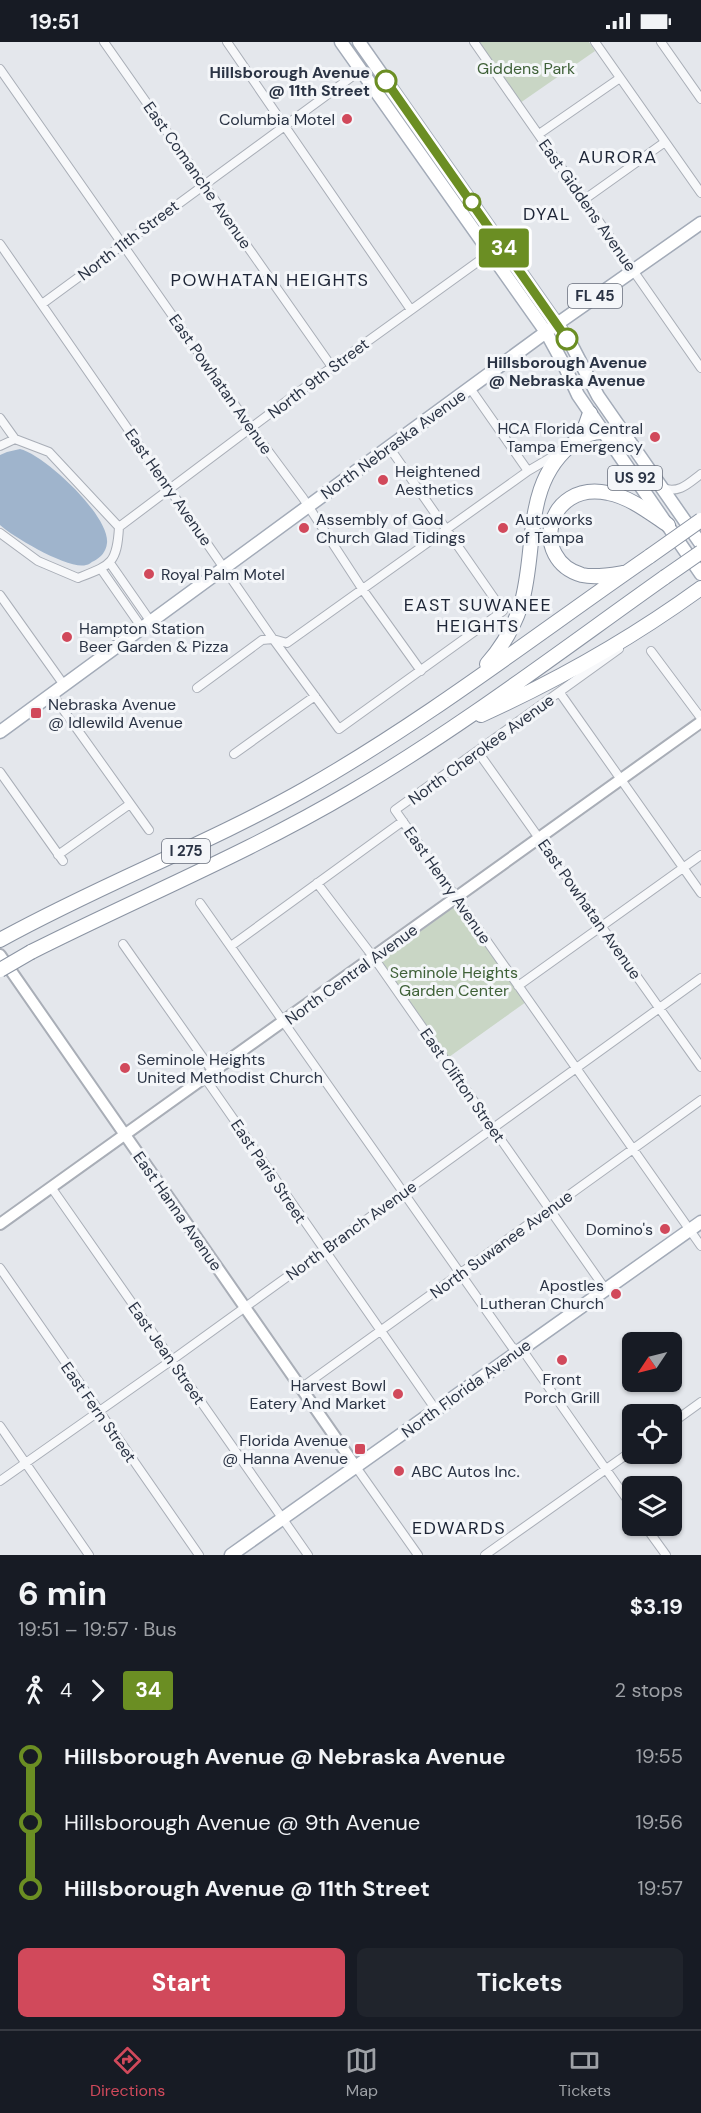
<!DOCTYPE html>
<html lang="en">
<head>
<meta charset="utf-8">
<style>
	body { margin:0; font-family:"DM Sans",sans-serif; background:#20242c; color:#f1f3f6; height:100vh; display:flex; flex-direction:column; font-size:22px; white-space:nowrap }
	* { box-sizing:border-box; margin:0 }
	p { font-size:20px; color:#9ea1a6 }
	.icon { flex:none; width:33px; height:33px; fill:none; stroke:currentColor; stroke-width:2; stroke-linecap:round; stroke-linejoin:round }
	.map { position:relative; height:1513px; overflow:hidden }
	.panel { display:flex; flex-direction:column; background:#171b24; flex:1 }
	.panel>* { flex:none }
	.badge { padding:0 12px; border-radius:4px; font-size:21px; line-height:39px }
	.needle { width:39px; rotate:235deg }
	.controls { position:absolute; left:622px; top:1290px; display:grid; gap:12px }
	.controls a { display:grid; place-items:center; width:60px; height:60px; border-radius:9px; background:#171b24; box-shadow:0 2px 4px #0004; font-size:30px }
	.map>.badge { position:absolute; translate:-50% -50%; box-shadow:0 0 0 3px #fff }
	.legs { display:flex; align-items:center; gap:9px; height:66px; padding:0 18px; font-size:20px }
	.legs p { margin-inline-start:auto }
	.summary { display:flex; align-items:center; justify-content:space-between; height:102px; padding:0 18px }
	h1 { font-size:33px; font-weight:700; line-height:45px }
	.action { display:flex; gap:12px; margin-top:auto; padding:12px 18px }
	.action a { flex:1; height:69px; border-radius:9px; background:#d1495b; color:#fff; font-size:24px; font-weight:700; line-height:69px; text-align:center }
	.action a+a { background:#20242c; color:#f1f3f6 }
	ul { padding:0 18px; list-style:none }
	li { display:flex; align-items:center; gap:21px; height:66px; font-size:22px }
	li i { display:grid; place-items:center; width:9px; height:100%; margin:0 8px; background:currentColor }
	li i::after { content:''; width:15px; height:15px; margin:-8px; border:4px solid; border-radius:50%; background:#171b24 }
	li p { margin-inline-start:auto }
	li:first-child i { background:linear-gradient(#0000 50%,currentColor 0) }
	li:last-child i { background:linear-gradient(currentColor 50%,#0000 0) }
	.status { display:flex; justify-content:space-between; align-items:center; height:42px; padding:0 30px; background:#171b24; direction:ltr }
	.status svg { height:16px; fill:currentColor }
	.dock { display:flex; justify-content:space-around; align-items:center; height:84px; border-top:2px solid #363941; background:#171b24; font-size:16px; color:#9ea1a6 }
	.dock a { display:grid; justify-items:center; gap:3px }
	.dock .on { color:#d1495b }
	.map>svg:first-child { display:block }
</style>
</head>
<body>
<div class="status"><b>19:51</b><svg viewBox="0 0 49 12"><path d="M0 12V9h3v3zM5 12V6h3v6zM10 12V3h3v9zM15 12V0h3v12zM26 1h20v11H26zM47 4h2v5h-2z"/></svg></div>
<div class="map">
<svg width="701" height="1513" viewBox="0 0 701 1513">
	<rect width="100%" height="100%" fill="#e4e7ec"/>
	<path fill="#c9d6c5" d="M478,0H589L595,9L520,61Z
		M458,862L526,960L449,1015L381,918Z"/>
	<path fill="#9fb4cc" d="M20,407C45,413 110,474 107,501C106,510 101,515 94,519C91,520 89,523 86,523C69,528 13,495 0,483V413L7,410Z"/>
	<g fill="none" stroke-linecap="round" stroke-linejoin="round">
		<g stroke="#a9aeb7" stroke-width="10">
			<path id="street" d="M104,0L332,325
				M227,0L411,268
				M474,0L701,326
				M595,0L701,151
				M661,0L701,57
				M0,27L251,386L303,456L363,548L421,629
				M539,92L620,36
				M585,157L665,100
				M0,202L273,597L339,687L503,569L389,405
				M42,262L361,28
				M470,346L528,429
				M0,376L15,397
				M0,404L15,397L49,410L119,485C117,522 111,523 78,536L38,519L0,491
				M663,446C679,452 689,441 701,432
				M119,485L332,325L490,211
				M110,521L151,580
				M101,527L142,586
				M0,553L64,643
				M619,607L395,768L701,1204
				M651,609L701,676
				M197,646L262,598L273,597L287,601L528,429L557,412
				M560,651L701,851
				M52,652L149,788
				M478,710L701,1025
				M234,712L315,654
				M0,730L63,819
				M58,813L130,762
				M317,841L374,916L606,1248
				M200,861L507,1298L512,1305L526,1313L633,1466
				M123,902L213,1030
				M231,904L403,779
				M518,944L701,813
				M205,1036L436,1368
				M51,1145L308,1513
				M0,1226L199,1513
				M301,1346L701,1058
				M672,1381L701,1360
				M0,1384L89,1513
				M356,1425L418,1513
				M0,1439L172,1318L701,936
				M645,1484L666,1513
				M485,1513L633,1408"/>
		</g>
		<g stroke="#a9aeb7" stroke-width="14">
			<path id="secondary" d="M0,913L356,1425
				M0,1182L701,680"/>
		</g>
		<g stroke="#a3abb8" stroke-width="15">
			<path id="primary" d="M341,0L546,290L564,323L578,353L701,532
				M359,0L571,302L598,354L701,502
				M0,690L557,282L701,181
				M231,1513L701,1180"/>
		</g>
		<g stroke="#8b94a3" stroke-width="16">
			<path id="highway" d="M581,396L590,371
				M623,531C611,533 595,536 582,533C529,518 546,438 608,451C630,455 650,471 668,483
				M487,622C502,605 514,584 521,563C538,506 521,439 576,399C594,387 609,388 627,396
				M481,673C556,639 635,594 701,546
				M0,898C99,843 206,803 305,747C425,679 537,592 650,514
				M31,910C138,856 248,811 351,750C460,686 562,608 665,535"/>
		</g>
		<use href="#street" stroke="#f7f8fa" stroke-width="8"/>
		<use href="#secondary" stroke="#fff" stroke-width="10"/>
		<use href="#primary" stroke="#fff" stroke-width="12"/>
		<use href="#highway" stroke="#fff" stroke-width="14"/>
		<g stroke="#8b94a3" stroke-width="16" stroke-linecap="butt">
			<path id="highway-bridge" d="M650,514L701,478
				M665,535L701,510
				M0,928L31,910"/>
		</g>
		<use href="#highway-bridge" stroke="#fff" stroke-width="14"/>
	</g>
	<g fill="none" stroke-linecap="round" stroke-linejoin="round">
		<g stroke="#fff" stroke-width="14">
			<path id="line-1" d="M386,39L567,297"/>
		</g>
		<use href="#line-1" stroke="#6b8e23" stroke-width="9"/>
	</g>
	<g fill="#fff" stroke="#6b8e23" stroke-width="3">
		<circle cx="386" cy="39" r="10"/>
		<circle cx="472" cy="160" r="8"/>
		<circle cx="567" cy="297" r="10"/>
	</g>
	<g fill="#d1495b" stroke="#f4f6f9" stroke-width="2">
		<circle cx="347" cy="77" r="6"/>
		<circle cx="655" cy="395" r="6"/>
		<circle cx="383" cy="438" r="6"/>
		<circle cx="304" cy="486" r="6"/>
		<circle cx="503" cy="486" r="6"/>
		<circle cx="149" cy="532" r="6"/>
		<circle cx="67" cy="595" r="6"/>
		<rect x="30" y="665" width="12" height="12" rx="3"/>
		<circle cx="125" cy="1026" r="6"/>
		<circle cx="665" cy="1187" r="6"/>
		<circle cx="616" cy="1252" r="6"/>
		<circle cx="562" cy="1318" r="6"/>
		<circle cx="398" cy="1352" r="6"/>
		<rect x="354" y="1401" width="12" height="12" rx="3"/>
		<circle cx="399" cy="1429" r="6"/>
	</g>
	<g text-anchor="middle" stroke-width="6" stroke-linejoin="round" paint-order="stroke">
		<g fill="#f4f6f9" stroke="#676e7b" stroke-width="1.5">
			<rect x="568" y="242" width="54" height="24" rx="4.5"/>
			<rect x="608" y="424" width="54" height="24" rx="4.5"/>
			<rect x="162" y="797" width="48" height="24" rx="4.5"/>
		</g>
		<g font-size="15" font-weight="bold" fill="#2b3445">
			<text x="595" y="259">FL 45</text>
			<text x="635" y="441">US 92</text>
			<text x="186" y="814">I 275</text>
		</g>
		<g font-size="16" fill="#3f6138" stroke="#f4f6f9">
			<text x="526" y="32">Giddens Park</text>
			<text x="454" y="936">Seminole Heights<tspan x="454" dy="18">Garden Center</tspan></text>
		</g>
		<g font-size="16" font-weight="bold" fill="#2b3445" stroke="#f4f6f9" text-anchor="end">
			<text x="370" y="36">Hillsborough Avenue<tspan x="370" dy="18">@ 11th Street</tspan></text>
			<text x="567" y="326" text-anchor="middle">Hillsborough Avenue<tspan x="567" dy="18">@ Nebraska Avenue</tspan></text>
		</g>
		<g font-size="16" fill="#2b3445" stroke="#f4f6f9" text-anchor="start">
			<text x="335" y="83" text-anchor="end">Columbia Motel</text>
			<text x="643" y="392" text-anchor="end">HCA Florida Central<tspan x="643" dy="18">Tampa Emergency</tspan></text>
			<text x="395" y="435">Heightened<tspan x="395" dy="18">Aesthetics</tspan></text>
			<text x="316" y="483">Assembly of God<tspan x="316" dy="18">Church Glad Tidings</tspan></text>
			<text x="515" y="483">Autoworks<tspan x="515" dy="18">of Tampa</tspan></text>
			<text x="161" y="538">Royal Palm Motel</text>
			<text x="79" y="592">Hampton Station<tspan x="79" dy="18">Beer Garden &amp; Pizza</tspan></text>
			<text x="48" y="668">Nebraska Avenue<tspan x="48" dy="18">@ Idlewild Avenue</tspan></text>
			<text x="137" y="1023">Seminole Heights<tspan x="137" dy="18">United Methodist Church</tspan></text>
			<text x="653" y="1193" text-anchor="end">Domino's</text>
			<text x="604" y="1249" text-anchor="end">Apostles<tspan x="604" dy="18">Lutheran Church</tspan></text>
			<text x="562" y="1343" text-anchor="middle">Front<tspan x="562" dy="18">Porch Grill</tspan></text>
			<text x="386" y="1349" text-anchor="end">Harvest Bowl<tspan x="386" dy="18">Eatery And Market</tspan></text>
			<text x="348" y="1404" text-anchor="end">Florida Avenue<tspan x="348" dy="18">@ Hanna Avenue</tspan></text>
			<text x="411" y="1435">ABC Autos Inc.</text>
		</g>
		<g font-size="16" fill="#2b3445" stroke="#f4f6f9">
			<text transform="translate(198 133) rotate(55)" y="6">East Comanche Avenue</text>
			<text transform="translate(588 163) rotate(55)" y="6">East Giddens Avenue</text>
			<text transform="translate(128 198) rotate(-37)" y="6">North 11th Street</text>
			<text transform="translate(318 336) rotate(-37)" y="6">North 9th Street</text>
			<text transform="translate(221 342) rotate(55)" y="6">East Powhatan Avenue</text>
			<text transform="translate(393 402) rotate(-36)" y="6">North Nebraska Avenue</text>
			<text transform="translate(169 445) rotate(55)" y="6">East Henry Avenue</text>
			<text transform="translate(481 707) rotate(-36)" y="6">North Cherokee Avenue</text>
			<text transform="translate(448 843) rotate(55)" y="6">East Henry Avenue</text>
			<text transform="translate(590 867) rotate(55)" y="6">East Powhatan Avenue</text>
			<text transform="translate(351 932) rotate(-36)" y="6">North Central Avenue</text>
			<text transform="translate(463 1043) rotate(55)" y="6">East Clifton Street</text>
			<text transform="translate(269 1129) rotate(56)" y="6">East Paris Street</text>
			<text transform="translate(178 1169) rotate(55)" y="6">East Hanna Avenue</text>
			<text transform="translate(351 1188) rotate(-36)" y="6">North Branch Avenue</text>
			<text transform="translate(501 1202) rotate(-36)" y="6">North Suwanee Avenue</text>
			<text transform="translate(167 1311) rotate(55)" y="6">East Jean Street</text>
			<text transform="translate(466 1346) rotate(-36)" y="6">North Florida Avenue</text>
			<text transform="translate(99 1370) rotate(55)" y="6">East Fern Street</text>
		</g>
		<g font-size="18" letter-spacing="1.5" fill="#1d2536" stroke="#f4f6f9">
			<text x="618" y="121">AURORA</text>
			<text x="547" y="178">DYAL</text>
			<text x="270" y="244">POWHATAN HEIGHTS</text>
			<text x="478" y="569">EAST SUWANEE<tspan x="478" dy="21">HEIGHTS</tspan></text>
			<text x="459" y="1492">EDWARDS</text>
		</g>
	</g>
</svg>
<div class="controls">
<a><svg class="needle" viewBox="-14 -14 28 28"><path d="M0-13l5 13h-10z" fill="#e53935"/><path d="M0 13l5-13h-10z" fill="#9ea1a6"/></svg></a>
<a><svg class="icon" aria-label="locate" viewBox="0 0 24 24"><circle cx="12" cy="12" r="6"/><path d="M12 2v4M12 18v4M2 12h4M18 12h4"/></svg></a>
<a><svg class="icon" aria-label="layers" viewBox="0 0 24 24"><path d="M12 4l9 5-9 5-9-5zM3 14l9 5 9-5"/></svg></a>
</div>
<b class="badge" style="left:504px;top:206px;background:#6b8e23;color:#fff">34</b>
</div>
<section class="panel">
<div class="summary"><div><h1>6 min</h1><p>19:51 – 19:57 · Bus</p></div><b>$3.19</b></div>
<div class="legs"><svg class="icon" aria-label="walk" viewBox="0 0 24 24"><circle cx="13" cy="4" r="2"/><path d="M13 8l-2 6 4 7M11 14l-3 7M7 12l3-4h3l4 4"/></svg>4<svg class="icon" aria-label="forward" viewBox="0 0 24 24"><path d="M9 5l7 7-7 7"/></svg><b class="badge" style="background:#6b8e23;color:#fff">34</b><p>2 stops</p></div>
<ul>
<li><i style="color:#6b8e23"></i><b>Hillsborough Avenue @ Nebraska Avenue</b><p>19:55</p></li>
<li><i style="color:#6b8e23"></i><span>Hillsborough Avenue @ 9th Avenue</span><p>19:56</p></li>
<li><i style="color:#6b8e23"></i><b>Hillsborough Avenue @ 11th Street</b><p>19:57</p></li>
</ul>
<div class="action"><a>Start</a><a>Tickets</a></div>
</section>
<nav class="dock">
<a class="on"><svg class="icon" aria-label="directions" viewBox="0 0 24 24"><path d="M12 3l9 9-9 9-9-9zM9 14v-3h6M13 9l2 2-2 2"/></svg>Directions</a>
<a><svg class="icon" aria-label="map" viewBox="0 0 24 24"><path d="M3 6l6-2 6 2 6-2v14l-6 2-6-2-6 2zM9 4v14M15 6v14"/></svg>Map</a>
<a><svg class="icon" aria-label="tickets" viewBox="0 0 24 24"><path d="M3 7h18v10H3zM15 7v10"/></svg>Tickets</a>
</nav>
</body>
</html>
